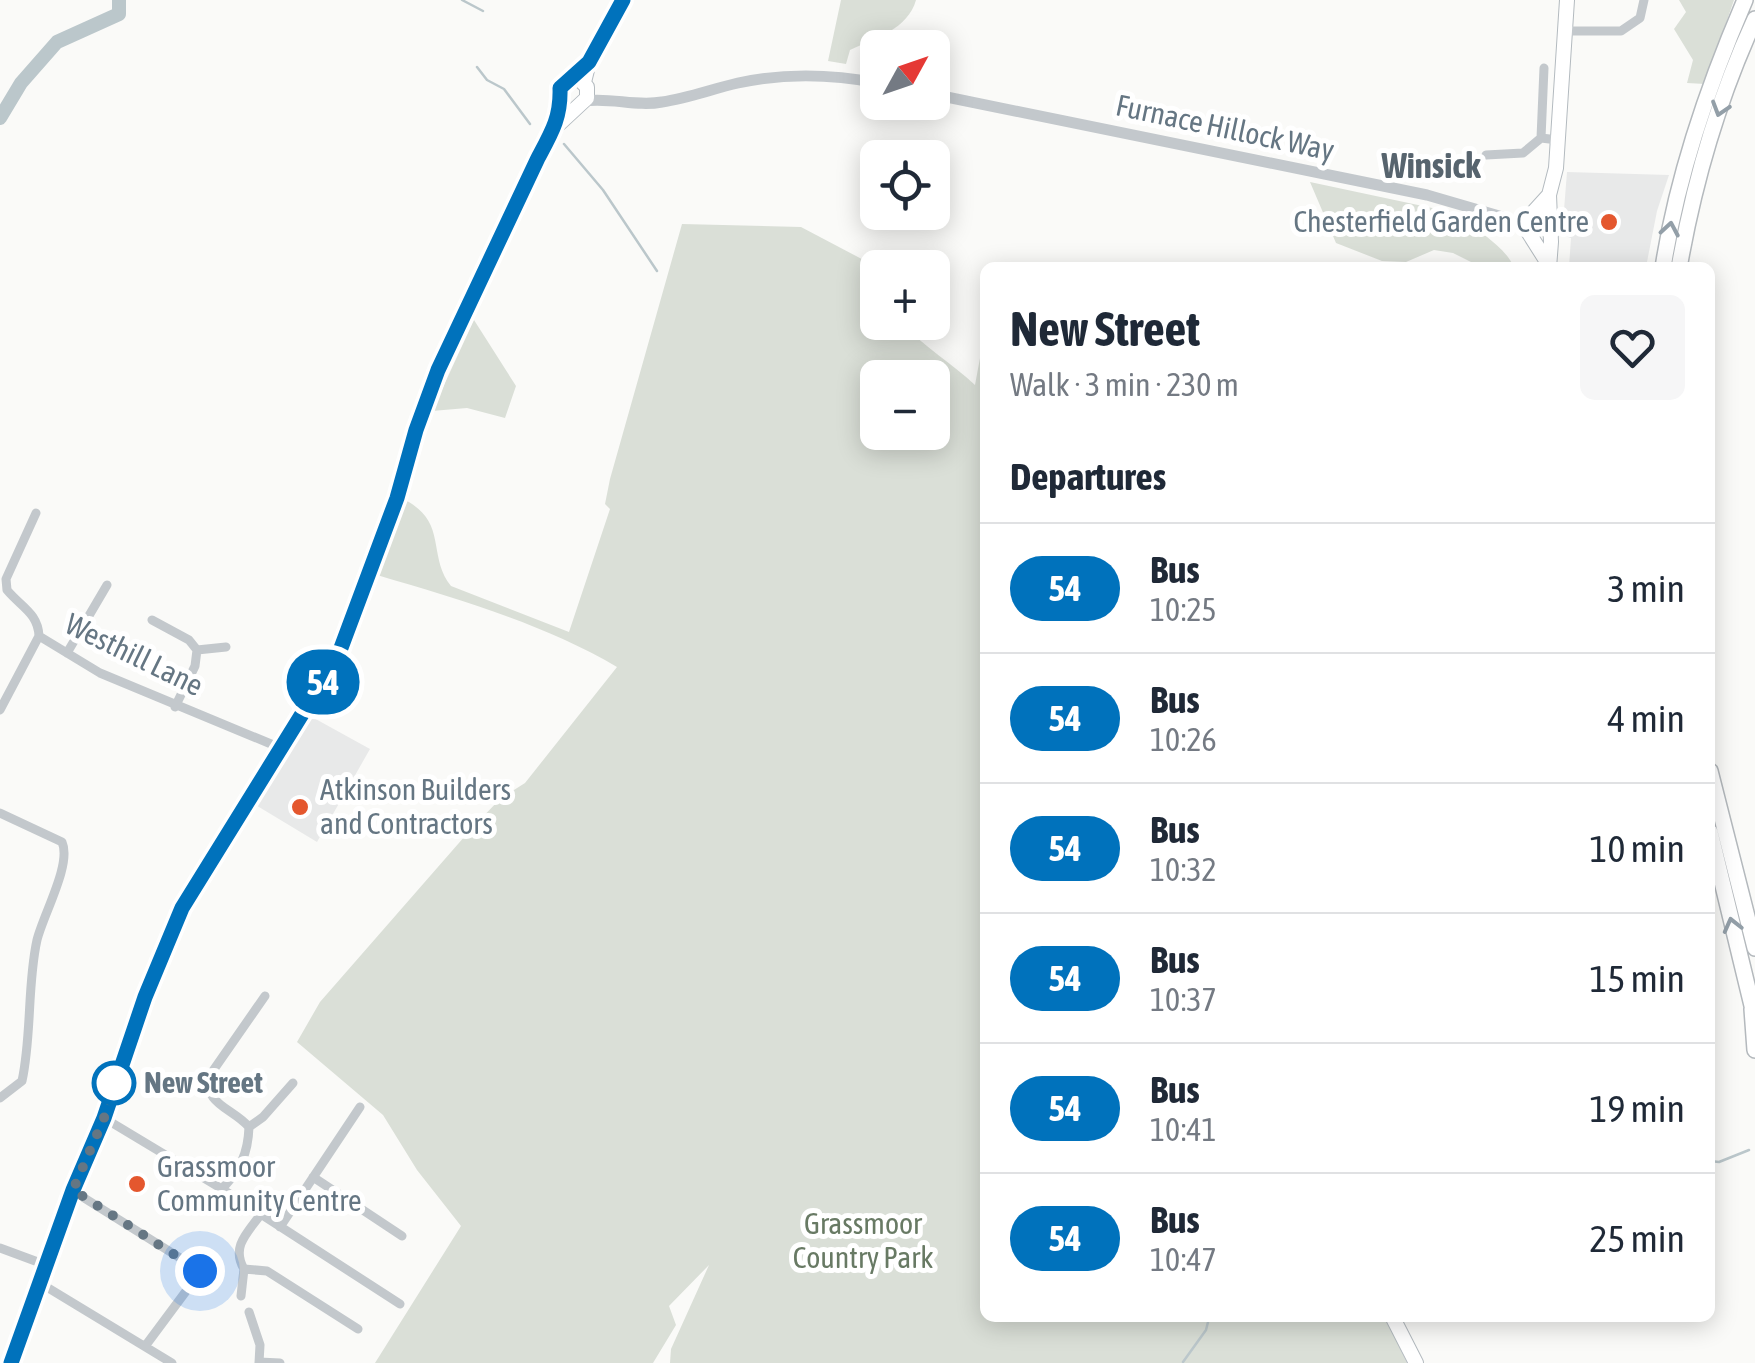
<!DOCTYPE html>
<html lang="en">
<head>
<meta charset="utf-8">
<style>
	body { margin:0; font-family:"Asap Condensed",sans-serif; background:#f6f6f7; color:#1f2937; height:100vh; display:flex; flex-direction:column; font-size:38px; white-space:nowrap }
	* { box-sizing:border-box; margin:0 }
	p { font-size:32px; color:#747a83 }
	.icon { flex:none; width:55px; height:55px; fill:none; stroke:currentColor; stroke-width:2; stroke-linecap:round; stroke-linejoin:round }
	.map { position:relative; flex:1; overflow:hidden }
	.details { position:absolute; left:980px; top:262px; width:735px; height:1060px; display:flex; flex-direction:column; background:#fff; border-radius:15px; box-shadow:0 5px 25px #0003 }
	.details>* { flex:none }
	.badge { padding:0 20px; border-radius:32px; font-size:35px; line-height:65px }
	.needle { width:65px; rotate:50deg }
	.tools { position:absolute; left:860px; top:30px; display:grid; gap:20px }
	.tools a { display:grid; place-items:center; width:90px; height:90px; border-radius:15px; background:#fff; box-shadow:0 5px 25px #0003; font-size:50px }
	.you { position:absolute; width:50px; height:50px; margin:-25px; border:8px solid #fff; border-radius:50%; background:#1a73e8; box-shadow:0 0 0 15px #1a73e833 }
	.map>.badge { position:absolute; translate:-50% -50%; box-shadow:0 0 0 5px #fff }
	h2 { padding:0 30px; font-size:38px; line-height:90px }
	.round { display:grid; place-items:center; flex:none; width:105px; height:105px; border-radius:15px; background:#f6f6f7 }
	.summary { display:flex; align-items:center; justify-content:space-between; height:170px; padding:0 30px }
	h1 { font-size:48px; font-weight:700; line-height:75px }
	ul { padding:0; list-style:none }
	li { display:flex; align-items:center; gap:30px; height:130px; padding:0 30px; border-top:2px solid #e0e1e3 }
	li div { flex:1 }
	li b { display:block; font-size:38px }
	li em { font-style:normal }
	li .badge { min-width:110px; font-weight:700; text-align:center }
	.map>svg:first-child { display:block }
</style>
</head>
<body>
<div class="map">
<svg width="1755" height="1363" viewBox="0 0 1755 1363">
	<rect width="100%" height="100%" fill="#fafaf8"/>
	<path fill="#e8e9e9" d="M1567,172L1669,175L1657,211L1646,267H1569L1571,238L1562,235Z
		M312,717L370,749L317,842L254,804Z"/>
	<path fill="#dadfd7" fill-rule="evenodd" d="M841,0H916C908,29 876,38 850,50L846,64L828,61Z
		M1679,0H1734L1705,84L1687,83L1693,60L1674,29L1686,12Z
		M1310,182L1465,215C1479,235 1504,245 1514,267H1481L1453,253L1434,250L1406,262L1382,261L1336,243Z
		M682,224L801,227L875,266L878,322L903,323C923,347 952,363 975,385L985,331V1318H1385L1407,1363H670L671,1349L709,1265L669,1306L676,1325L653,1363H375L461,1226L417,1170L383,1115L297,1042L320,1002L472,828L501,798L525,783L617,667C544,624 458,599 377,575L405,500C448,522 427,556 451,586L569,632L610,509L605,504L610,479ZM878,378H932V432H878Z
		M474,320L516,386L505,418L467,408L432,411Z"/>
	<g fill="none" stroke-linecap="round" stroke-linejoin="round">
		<path stroke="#bbc7cb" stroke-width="2.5" d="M462,0L483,11
			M477,67L487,80L504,89L530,124
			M564,144L603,190L657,271
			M1710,1161L1719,1162L1749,1150
			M1183,1362L1206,1330L1209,1318"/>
		<path stroke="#bbc7cb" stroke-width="14" d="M0,118L21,83L57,42L119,14V0"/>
		<g stroke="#b3babf" stroke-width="16">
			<path id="secondary" d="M584,82L589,62L623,0
				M559,124L587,98V87L578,78
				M1549,265L1525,227L1529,217L1549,195
				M1549,268L1551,242L1549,195L1556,168L1567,0
				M1393,1318L1416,1363
				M11,1363L73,1191L104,1118L145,997L182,908L338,656L397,498L416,430L438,370L537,157L554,128L562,105V84L589,62"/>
		</g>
		<g stroke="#b4b9bd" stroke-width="18">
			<path id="trunk" d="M1663,268C1677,175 1708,86 1745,0
				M1679,268C1694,182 1719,97 1755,19
				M1710,771L1755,948
				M1710,832L1755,1018
				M1752,1009L1755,1050"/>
		</g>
		<path stroke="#c3c8cc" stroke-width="9" d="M1565,31H1621L1640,18L1644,0
			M1541,138L1544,68
			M1486,155L1523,153L1541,138L1558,140
			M36,513L6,579L7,590C21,607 38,613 39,636L100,673L283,749
			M152,620L189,640L197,650L195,666L175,707
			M197,650L226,647
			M67,653L107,585
			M0,710L39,636
			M0,813L62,842C72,864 43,915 37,940C27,985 32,1035 22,1081L0,1098
			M104,1118L222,1189L400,1304
			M249,1127L263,1117L293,1083
			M313,1177L402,1236
			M222,1189C240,1169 248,1155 249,1127C233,1108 202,1104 210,1075L265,996
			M73,1191L201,1271L146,1345
			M261,1214C247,1233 231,1247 244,1269L267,1271L358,1329
			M280,1227L360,1107
			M0,1248L46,1265
			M40,1283L172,1363
			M241,1296L244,1269
			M249,1312L260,1345L259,1363
			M259,1362L280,1363"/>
		<path stroke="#c3c8cc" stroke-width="11" d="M932,94L1427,195L1506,218L1526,232
			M584,101C611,97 636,107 662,102C688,98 712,89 738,83C784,73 831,74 878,83"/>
		<use href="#secondary" stroke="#fff" stroke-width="14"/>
		<use href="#trunk" stroke="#fff" stroke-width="15"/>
	</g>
	<defs><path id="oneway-chevron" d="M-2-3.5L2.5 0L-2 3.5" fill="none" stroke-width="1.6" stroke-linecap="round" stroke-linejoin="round" transform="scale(2.5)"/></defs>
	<g stroke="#939fa8">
		<use href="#oneway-chevron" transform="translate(1720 109) rotate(107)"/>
		<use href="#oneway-chevron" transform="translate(1670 229) rotate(-80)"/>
		<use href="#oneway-chevron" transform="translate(1732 925) rotate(-104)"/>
	</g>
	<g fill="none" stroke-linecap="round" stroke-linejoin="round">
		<g stroke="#fff" stroke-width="22">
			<path id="line" d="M11,1363L73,1190L104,1118L145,997L182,908L338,656L397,498L416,430L438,370L538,158C552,132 561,117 560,88L589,62L623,0"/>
		</g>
		<use href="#line" stroke="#0072bc" stroke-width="15"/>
		<path stroke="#657683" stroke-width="10" stroke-dasharray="0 18" d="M114,1083L104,1118L73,1190L200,1271"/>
	</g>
	<g fill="#e4572e" stroke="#fff" stroke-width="4">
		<circle cx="1609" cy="222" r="10"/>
		<circle cx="300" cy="807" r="10"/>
		<circle cx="137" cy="1184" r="10"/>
	</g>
	<circle fill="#fff" stroke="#0072bc" stroke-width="5" cx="114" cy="1083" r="20"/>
	<g text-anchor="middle" stroke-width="10" stroke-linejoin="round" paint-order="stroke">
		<g font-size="30" fill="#657683" stroke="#fff">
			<text transform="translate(1225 128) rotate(12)" y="10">Furnace Hillock Way</text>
			<text transform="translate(134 655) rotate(26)" y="10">Westhill Lane</text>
		</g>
		<g font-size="30" fill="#657683" stroke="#fff" text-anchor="start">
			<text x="1589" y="232" text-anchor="end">Chesterfield Garden Centre</text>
			<text x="320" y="800">Atkinson Builders<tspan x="320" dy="34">and Contractors</tspan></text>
			<text x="157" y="1177">Grassmoor<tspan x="157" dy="34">Community Centre</tspan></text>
		</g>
		<g font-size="30" font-weight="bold" fill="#657683" stroke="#fff" text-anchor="start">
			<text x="144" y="1093">New Street</text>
		</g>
		<g font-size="30" fill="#687a64" stroke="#fff">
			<text x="863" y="1234">Grassmoor<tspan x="863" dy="34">Country Park</tspan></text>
		</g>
		<g font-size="35" font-weight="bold" fill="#57646e" stroke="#fff">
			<text x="1431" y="178">Winsick</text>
		</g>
	</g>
</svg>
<div class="tools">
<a><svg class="needle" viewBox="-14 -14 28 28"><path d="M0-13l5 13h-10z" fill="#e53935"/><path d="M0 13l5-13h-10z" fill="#747a83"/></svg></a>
<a><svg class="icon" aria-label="locate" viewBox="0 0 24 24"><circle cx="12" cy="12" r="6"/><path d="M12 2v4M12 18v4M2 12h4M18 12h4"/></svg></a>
<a>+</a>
<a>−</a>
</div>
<div class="you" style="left:200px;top:1271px"></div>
<b class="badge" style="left:323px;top:682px;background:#0072bc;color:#fff">54</b>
<section class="details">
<div class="summary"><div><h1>New Street</h1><p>Walk · 3 min · 230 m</p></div><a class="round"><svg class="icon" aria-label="heart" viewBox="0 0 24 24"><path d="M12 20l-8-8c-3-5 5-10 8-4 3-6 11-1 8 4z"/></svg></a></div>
<h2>Departures</h2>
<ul>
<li><span class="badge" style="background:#0072bc;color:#fff">54</span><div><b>Bus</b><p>10:25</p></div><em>3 min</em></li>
<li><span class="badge" style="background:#0072bc;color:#fff">54</span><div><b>Bus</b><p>10:26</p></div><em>4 min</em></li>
<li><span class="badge" style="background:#0072bc;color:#fff">54</span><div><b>Bus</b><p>10:32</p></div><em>10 min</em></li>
<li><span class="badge" style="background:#0072bc;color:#fff">54</span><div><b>Bus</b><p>10:37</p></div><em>15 min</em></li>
<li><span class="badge" style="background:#0072bc;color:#fff">54</span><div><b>Bus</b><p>10:41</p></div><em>19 min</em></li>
<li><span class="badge" style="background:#0072bc;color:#fff">54</span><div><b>Bus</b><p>10:47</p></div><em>25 min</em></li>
</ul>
</section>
</div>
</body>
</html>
